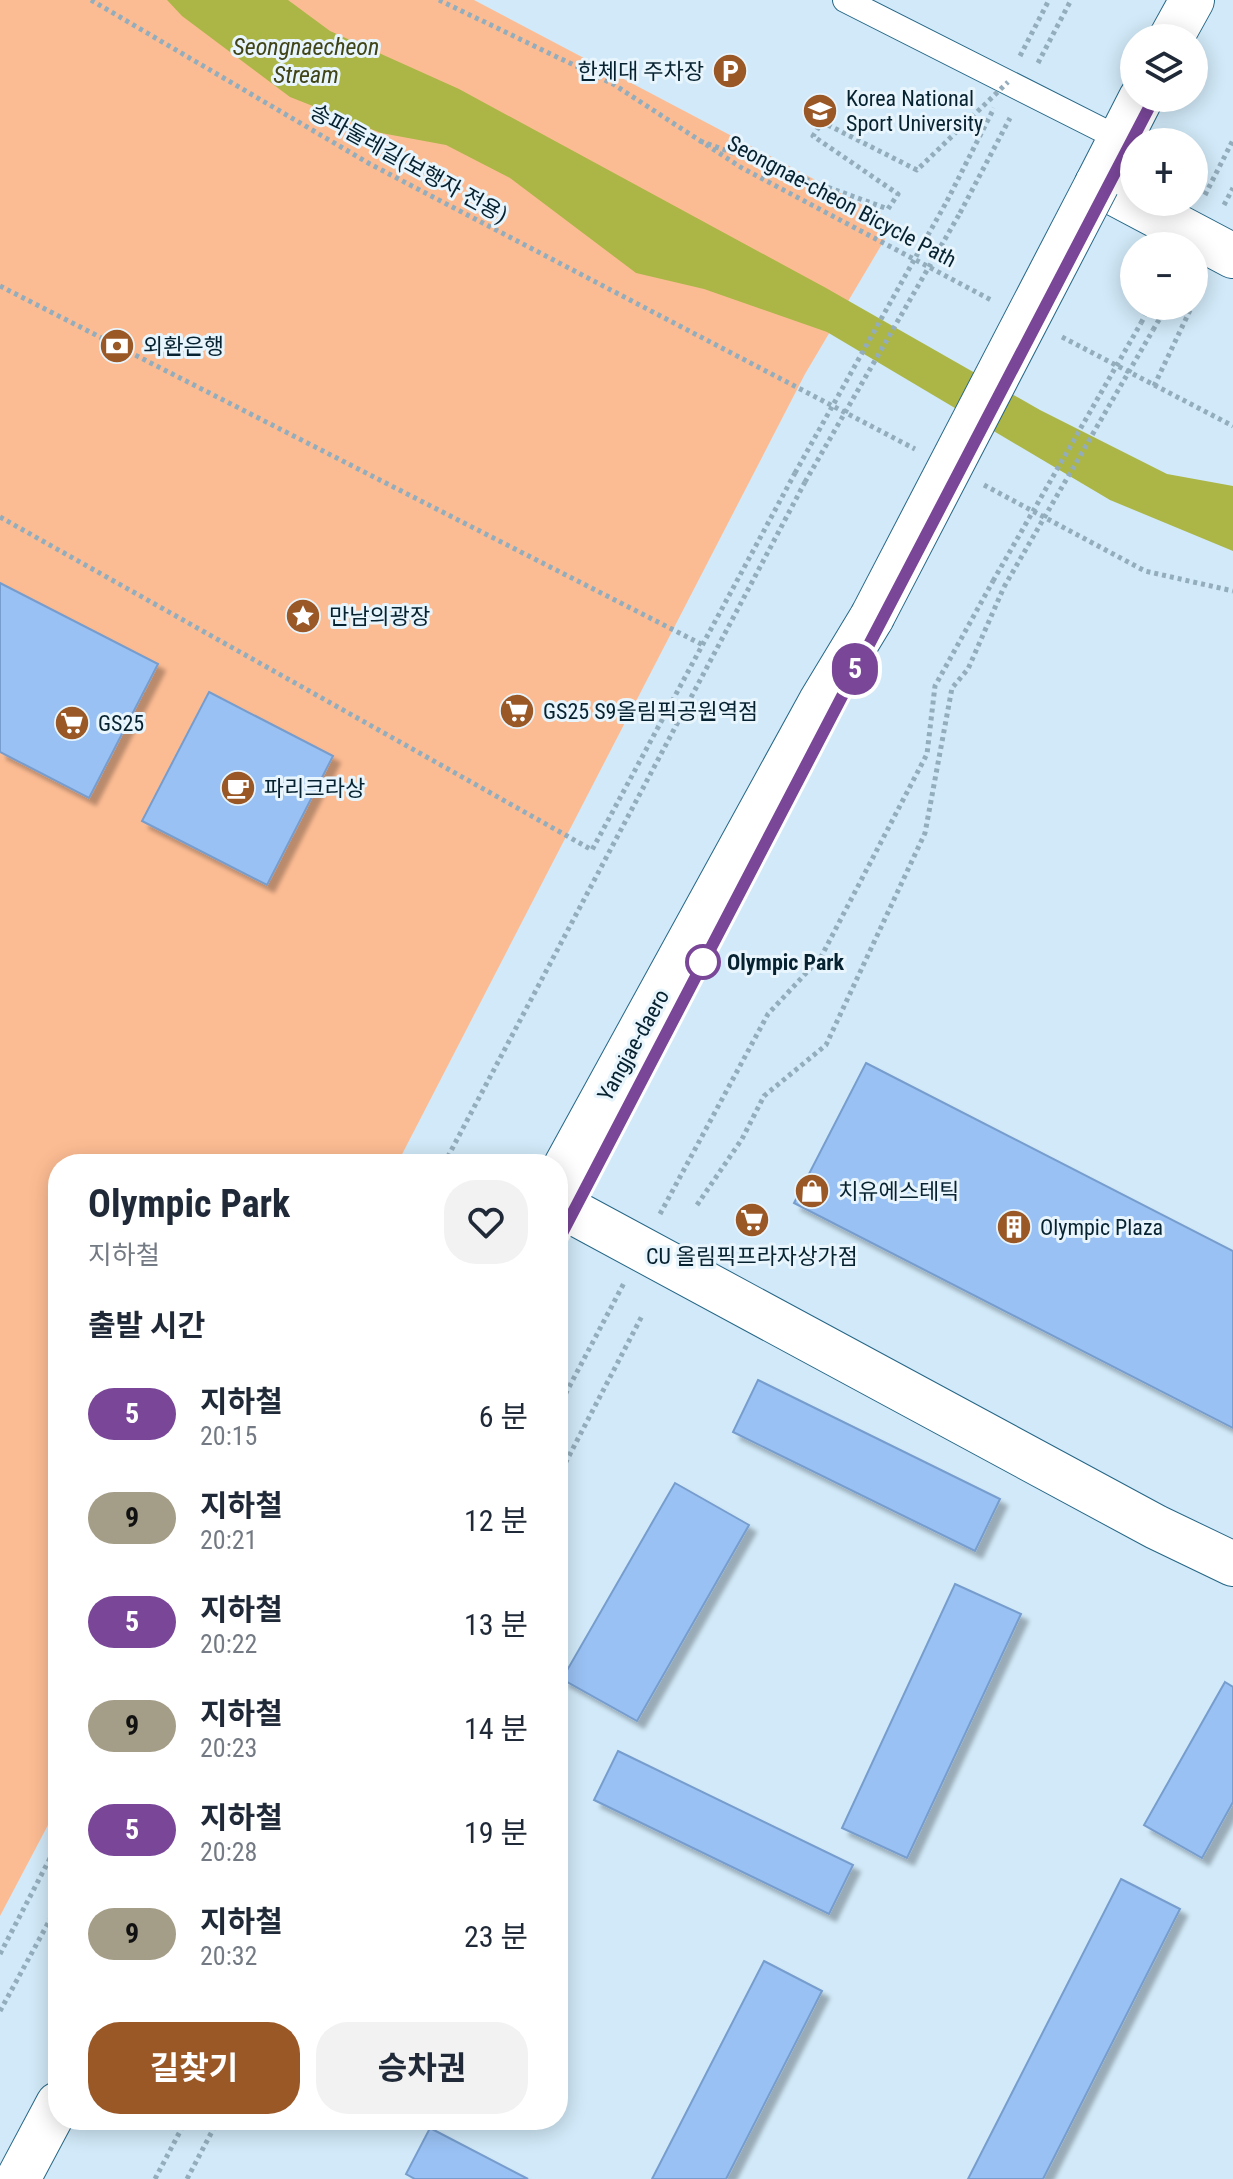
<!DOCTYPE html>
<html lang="ko">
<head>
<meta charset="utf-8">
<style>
	body { margin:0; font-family:"Roboto Condensed","Noto Sans KR",sans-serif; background:#f2f2f3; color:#1f2937; height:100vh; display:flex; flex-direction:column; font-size:30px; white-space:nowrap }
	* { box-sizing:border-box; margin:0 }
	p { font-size:26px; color:#747a83 }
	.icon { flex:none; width:44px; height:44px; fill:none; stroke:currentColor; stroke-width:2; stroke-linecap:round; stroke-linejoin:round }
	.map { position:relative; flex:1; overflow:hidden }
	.details { position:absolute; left:48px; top:1154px; width:520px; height:976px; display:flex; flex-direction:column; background:#fff; border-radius:32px; box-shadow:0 4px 20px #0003 }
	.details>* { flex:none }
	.badge { padding:0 16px; border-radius:26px; font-size:28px; line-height:52px }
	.tools { position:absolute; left:1120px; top:24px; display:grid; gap:16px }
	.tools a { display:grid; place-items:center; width:88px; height:88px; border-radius:50%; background:#fff; box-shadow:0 4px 20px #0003; font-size:40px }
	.map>.badge { position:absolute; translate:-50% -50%; box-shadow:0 0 0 4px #fff }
	h2 { padding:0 40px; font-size:30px; line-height:72px }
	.round { display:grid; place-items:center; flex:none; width:84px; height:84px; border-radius:32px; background:#f2f2f3 }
	.summary { display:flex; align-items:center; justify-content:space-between; height:136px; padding:0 40px }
	h1 { font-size:38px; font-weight:700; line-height:60px }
	.primary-button { display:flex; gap:16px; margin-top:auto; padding:16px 40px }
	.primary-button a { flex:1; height:92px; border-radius:32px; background:#9b5827; color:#fff; font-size:32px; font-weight:700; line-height:92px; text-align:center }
	.primary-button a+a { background:#f2f2f3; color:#1f2937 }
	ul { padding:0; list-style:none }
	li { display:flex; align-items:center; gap:24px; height:104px; padding:0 40px }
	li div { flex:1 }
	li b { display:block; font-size:30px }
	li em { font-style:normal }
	li .badge { min-width:88px; font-weight:700; text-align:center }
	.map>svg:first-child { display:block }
</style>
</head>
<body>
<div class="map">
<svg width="1233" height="2179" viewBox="0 0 1233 2179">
	<defs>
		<filter id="shadow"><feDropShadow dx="7" dy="7" stdDeviation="2" flood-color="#0004"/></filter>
	</defs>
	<rect width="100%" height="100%" fill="#d1e9f8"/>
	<path fill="#fcbc93" d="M0,0H474L895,222L805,374L397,1164H58V1806L0,1916Z"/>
	<path fill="#abb646" d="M167,0H288L330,31L459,89L826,288L1040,410L1167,474L1233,486V551L1110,500L827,332L704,289L636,273L510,178L446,145L381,133L290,97L182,16Z"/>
	<path fill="#99c1f3" stroke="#769dcd" stroke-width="2" filter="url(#shadow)" d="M0,583L158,664L89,798L0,752Z
		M209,692L333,756L267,885L142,821Z
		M866,1063L1233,1251V1428L794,1203Z
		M758,1380L1000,1499L975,1551L733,1432Z
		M675,1483L749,1525L637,1721L562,1679Z
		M955,1584L1021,1614L907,1858L842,1828Z
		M1225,1682L1233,1687V1802L1202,1858L1144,1825Z
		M618,1751L853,1865L829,1914L594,1800Z
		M1121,1879L1180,1909L1043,2179H968Z
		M764,1961L822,1991L726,2179H652Z
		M430,2128L528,2179H415L406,2174Z"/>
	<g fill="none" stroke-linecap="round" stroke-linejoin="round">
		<g stroke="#256686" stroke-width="26">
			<path id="lane" d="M845,0L1120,139"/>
		</g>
		<g stroke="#256686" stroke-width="46">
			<path id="street" d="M1097,184L1233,256
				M558,1204L1156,1527L1233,1564"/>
		</g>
		<g stroke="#256686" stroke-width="46">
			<path id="primary" d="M1171,38L1192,0
				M1097,184L1141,98
				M558,1180L820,703L872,617
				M18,2179L58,2104"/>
		</g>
		<path stroke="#94adbc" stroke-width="5" stroke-dasharray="4 4" stroke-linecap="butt" d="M91,0L370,164L915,449
			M439,0L613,84L742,168L993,301
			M1020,56L1049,0
			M1038,63L1071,0
			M1205,195L1233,140
			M947,201L994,108
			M1224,205L1233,188
			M960,213L1010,118
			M0,286L703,645
			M1194,302L1202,286
			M1141,323L1150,306
			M1153,330L1167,306
			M1062,337L1233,426
			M1154,386L1192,306
			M984,485L1145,571L1233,591
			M0,517L592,850L795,473
			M444,1164L805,482
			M697,1205L742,1139L764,1096L826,1045L925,833L952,688L968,669L1004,587
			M660,1214L768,1014L821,957L927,754L935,686L993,581
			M558,1408L624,1283
			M558,1477L643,1314
			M0,1954L58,1843
			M0,2011L58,1905
			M155,2179L186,2120
			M187,2179L218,2120"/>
		<use href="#lane" stroke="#fff" stroke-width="24"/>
		<use href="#street" stroke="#fff" stroke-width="44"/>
		<use href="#primary" stroke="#fff" stroke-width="44"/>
		<g stroke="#256686" stroke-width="46" stroke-linecap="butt">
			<path id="primary-bridge" d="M872,617L1097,184"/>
		</g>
		<path stroke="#94adbc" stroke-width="5" stroke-dasharray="4 4" stroke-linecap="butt" d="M700,141L888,209L898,194L813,136L822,122L917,170L1008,82
			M795,473L947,201
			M805,482L960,213
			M993,581L1141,323
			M1004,587L1153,330"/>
		<use href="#primary-bridge" stroke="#fff" stroke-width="44"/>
	</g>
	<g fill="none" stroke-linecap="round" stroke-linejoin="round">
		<g stroke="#fff" stroke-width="18">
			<path id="line" d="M558,1241L1154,98"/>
		</g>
		<use href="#line" stroke="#794698" stroke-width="12"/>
	</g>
	<defs>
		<g id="parking-disc" transform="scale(1.8)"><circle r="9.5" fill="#9b5827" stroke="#e8f5fc"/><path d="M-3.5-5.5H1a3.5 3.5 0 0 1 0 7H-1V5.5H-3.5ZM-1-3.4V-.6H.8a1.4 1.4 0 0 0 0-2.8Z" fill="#fff"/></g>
		<g id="university-disc" transform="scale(1.8)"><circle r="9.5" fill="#9b5827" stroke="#e8f5fc"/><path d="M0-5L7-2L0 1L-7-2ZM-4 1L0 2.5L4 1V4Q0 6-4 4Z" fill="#fff"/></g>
		<g id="bank-disc" transform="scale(1.8)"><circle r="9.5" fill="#9b5827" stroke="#e8f5fc"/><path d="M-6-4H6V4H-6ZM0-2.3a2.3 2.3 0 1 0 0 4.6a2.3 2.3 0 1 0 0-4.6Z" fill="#fff"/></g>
		<g id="sight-disc" transform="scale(1.8)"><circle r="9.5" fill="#9b5827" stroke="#e8f5fc"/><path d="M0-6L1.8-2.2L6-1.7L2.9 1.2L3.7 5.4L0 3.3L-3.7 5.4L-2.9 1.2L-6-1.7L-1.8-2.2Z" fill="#fff"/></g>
		<g id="supermarket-disc" transform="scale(1.8)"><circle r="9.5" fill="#9b5827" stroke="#e8f5fc"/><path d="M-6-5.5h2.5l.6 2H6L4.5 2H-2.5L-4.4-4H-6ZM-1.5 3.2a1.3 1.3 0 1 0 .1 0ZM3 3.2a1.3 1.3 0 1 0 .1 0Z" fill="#fff"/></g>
		<g id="cafe-disc" transform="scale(1.8)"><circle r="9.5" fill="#9b5827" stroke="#e8f5fc"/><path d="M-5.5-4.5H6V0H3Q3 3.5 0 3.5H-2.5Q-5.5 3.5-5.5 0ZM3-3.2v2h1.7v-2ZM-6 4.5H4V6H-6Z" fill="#fff"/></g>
		<g id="shop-disc" transform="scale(1.8)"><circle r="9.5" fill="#9b5827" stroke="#e8f5fc"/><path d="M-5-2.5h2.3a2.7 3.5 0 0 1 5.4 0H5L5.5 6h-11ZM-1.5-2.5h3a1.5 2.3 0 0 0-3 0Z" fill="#fff"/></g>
		<g id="building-disc" transform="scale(1.8)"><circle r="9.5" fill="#9b5827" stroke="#e8f5fc"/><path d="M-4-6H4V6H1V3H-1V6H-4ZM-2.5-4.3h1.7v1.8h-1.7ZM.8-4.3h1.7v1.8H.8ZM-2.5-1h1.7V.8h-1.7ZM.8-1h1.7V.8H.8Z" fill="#fff"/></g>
	</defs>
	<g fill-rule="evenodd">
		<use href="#parking-disc" x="730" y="71"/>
		<use href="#university-disc" x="820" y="111"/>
		<use href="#bank-disc" x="117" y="346"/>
		<use href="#sight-disc" x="303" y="616"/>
		<use href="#supermarket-disc" x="517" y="711"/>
		<use href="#supermarket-disc" x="72" y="723"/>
		<use href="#cafe-disc" x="238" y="788"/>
		<use href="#shop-disc" x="812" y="1191"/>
		<use href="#supermarket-disc" x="752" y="1220"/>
		<use href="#building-disc" x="1014" y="1227"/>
	</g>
	<circle fill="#fff" stroke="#794698" stroke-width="4" cx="703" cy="962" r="16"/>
	<g text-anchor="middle" stroke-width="6" stroke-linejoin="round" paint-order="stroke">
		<g font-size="22" fill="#06212f" stroke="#e8f5fc" text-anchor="start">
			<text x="704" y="79" text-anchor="end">한체대 주차장</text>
			<text x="846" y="106">Korea National<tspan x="846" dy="25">Sport University</tspan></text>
			<text x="143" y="354">외환은행</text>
			<text x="329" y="624">만남의광장</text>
			<text x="543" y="719">GS25 S9올림픽공원역점</text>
			<text x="98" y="731">GS25</text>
			<text x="264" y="796">파리크라상</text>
			<text x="838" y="1199">치유에스테틱</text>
			<text x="1040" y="1235">Olympic Plaza</text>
			<text x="752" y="1264" text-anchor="middle">CU 올림픽프라자상가점</text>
		</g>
		<g font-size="22" fill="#06212f" stroke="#e8f5fc">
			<text transform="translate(409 163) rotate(29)" y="8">송파둘레길(보행자 전용)</text>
			<text transform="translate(842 201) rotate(28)" y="8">Seongnae-cheon Bicycle Path</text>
			<text transform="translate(633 1045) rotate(-61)" y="8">Yangjae-daero</text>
		</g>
		<g font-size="22" font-weight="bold" fill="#06212f" stroke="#e8f5fc" text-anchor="start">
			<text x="727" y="970">Olympic Park</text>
		</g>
		<g font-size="24" font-style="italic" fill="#404417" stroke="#e8f5fc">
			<text x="306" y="55">Seongnaecheon<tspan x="306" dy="28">Stream</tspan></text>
		</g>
	</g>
</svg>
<div class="tools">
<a><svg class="icon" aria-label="layers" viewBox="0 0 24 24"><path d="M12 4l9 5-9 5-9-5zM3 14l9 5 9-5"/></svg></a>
<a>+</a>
<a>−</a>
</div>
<b class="badge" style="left:855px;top:669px;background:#794698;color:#fff">5</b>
<section class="details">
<div class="summary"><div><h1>Olympic Park</h1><p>지하철</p></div><a class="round"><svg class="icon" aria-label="heart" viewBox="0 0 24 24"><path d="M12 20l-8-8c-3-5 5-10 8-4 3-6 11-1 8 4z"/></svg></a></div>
<h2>출발 시간</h2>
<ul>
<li><span class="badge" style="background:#794698;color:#fff">5</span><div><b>지하철</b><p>20:15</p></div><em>6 분</em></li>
<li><span class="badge" style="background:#a49d87;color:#111">9</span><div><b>지하철</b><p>20:21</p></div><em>12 분</em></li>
<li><span class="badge" style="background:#794698;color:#fff">5</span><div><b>지하철</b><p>20:22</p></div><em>13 분</em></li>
<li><span class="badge" style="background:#a49d87;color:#111">9</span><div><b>지하철</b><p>20:23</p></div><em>14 분</em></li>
<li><span class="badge" style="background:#794698;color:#fff">5</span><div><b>지하철</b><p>20:28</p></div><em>19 분</em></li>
<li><span class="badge" style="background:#a49d87;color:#111">9</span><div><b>지하철</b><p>20:32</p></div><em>23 분</em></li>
</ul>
<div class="primary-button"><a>길찾기</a><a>승차권</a></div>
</section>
</div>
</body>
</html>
